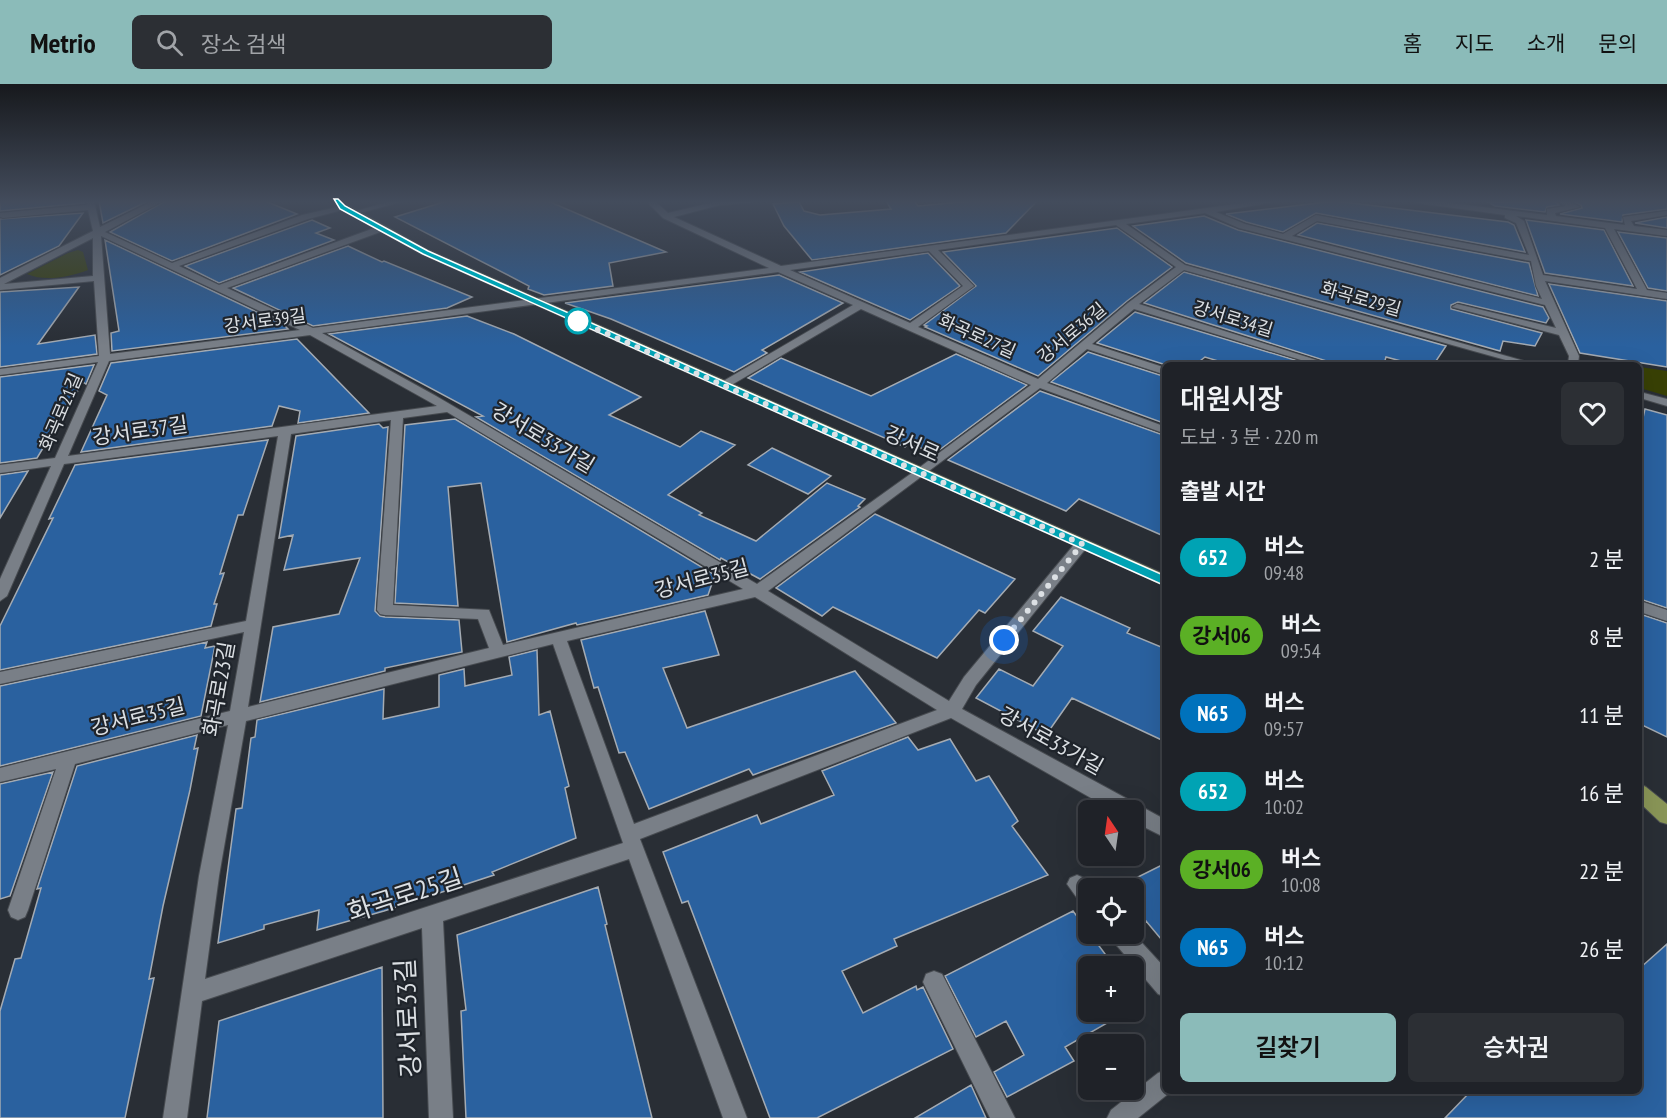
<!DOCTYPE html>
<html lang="ko">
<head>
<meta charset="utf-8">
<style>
	body { margin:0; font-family:"PT Sans Narrow","Noto Sans KR",sans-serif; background:#2c2f34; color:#f1f3f6; height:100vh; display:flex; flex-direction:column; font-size:22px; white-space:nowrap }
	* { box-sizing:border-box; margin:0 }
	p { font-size:20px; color:#a1a4a8 }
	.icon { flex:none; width:33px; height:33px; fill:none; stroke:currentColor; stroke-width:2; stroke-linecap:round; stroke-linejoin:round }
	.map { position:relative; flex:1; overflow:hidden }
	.details { position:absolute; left:1162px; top:278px; width:480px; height:732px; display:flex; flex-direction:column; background:#1f2228; border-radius:9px; box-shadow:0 6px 24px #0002,0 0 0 2px #3c3f45 }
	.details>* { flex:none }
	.badge { padding:0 12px; border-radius:20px; font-size:21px; line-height:39px }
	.needle { width:39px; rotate:347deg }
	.fabs { position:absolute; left:1078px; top:716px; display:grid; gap:12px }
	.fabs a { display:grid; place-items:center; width:66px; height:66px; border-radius:9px; background:#1f2228; box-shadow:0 6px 24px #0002,0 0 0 2px #3c3f45; font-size:30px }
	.you { position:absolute; width:30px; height:30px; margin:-15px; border:4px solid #fff; border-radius:50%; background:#1a73e8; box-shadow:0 0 0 9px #1a73e833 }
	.map>.badge { position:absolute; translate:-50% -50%; box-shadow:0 0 0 3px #fff }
	h2 { padding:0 18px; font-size:22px; line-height:54px }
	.round { display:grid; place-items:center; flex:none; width:63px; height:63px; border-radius:9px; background:#2c2f34 }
	.summary { display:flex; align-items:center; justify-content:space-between; height:102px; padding:0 18px }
	h1 { font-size:28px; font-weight:600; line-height:45px }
	.action { display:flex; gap:12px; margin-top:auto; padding:12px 18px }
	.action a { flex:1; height:69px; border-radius:9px; background:#8bbbb9; color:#111; font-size:24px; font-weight:600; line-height:69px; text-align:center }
	.action a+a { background:#2c2f34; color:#f1f3f6 }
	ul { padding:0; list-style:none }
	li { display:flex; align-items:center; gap:18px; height:78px; padding:0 18px }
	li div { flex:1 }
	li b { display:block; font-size:22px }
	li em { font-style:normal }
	li .badge { min-width:66px; font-weight:700; text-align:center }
	header { display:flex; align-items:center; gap:36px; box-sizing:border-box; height:84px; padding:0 30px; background:#8bbbb9; color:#111 }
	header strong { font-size:28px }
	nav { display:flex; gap:33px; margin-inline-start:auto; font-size:21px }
	.search { width:420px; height:54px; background:#2c2f34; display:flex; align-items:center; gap:15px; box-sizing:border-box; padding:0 21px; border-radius:9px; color:#a1a4a8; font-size:22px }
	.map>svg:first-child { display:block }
</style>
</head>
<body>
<header>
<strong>Metrio</strong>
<div class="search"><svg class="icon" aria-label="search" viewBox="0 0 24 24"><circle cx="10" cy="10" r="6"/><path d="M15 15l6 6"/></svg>장소 검색</div>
<nav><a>홈</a><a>지도</a><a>소개</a><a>문의</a></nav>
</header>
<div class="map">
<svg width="1667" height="1034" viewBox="0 0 1667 1034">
	<rect width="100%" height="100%" fill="#292e35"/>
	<path fill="#384005" d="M78,166L83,168L88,186C69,193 45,198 27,190L68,169Z
		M1640,283L1667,287V312L1640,304Z"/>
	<path fill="#2a619f" stroke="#a4abb3" stroke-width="1.5" d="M0,117H84V119L0,127Z
		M99,117H148L103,139Z
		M165,117H265L297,130L172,177L110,148Z
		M447,117H548L666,168L609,179L613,202L544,211L528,205L529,202L395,133Z
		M886,117H914L918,122L972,117H1037L1006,149L812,176L784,142L773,120L799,118L804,127L820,131L891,125Z
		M1335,117L1508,138L1514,141L1525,168L1316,129L1283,148L1246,138L1226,130Z
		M1547,117H1555L1559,121L1547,123L1545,128L1495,122L1488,118Z
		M1573,117H1667V125L1623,131L1622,138L1560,130L1582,124L1581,121Z
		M83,129L59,162L0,191V135Z
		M1204,132L1238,146L1543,223L1549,234L1546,239L1458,218L1451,221V225L1542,249L1535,262L1503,257L1500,267L1186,179L1133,142Z
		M1667,133V144L1635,139Z
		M312,136L330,144L316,149L334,156L219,199L185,182Z
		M1526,136L1604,146L1633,202L1545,189Z
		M1317,139L1529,179L1538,212L1298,151Z
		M1117,144L1172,183L1127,217L1038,292L925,243L927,242L924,241L976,202L943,168Z
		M1618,148L1667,154V207L1648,204Z
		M105,156L284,241L288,245L112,267L111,249L119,247Z
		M348,162L382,178L384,177L472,213L447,224L313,242L233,204Z
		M928,169L960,202L910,236L800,188Z
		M1184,188L1446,262L1434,280H1412L1386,273L1384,280H1331L1330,278L1144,219Z
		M779,191L843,219L762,266L767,269L734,288L611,235L565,219Z
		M1549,200L1667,217V283L1580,269Z
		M79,203L38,260L95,251L97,270L0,283V208Z
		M1135,228L1308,280H1228L1205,273L1196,280L1166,281L1097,259Z
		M467,232L514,250L641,313L609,331L680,363L701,347L735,361L668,411L702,429L699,431L756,457L827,399L865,415L858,422L860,423L760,495L721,474L720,476L476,333L483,332L329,250Z
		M297,255L369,329L298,339L300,327L279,322L272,342L81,368L107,311L99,307L111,279Z
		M1088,268L1166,293V340L1051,298Z
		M956,270L1027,301L934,370L910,359L905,363L748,294L781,274L871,312Z
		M94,281L86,300L83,298L37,374L0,379V293Z
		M1040,307L1166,352V453L1079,415L1066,427L948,376Z
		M1645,325L1667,331V524L1640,515V347Z
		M455,335L715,491L708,511L577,541L576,539L507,558L481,399L448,403L458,522L395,519L405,341Z
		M379,340L383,344L388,343L375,527L380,532L385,533L459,536L462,568L385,584V587L260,618L273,543L339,530L360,474L284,486L293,451L279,454L296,352Z
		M268,356L243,431H238L220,490L224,489L214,520H217L211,542L0,586V542L53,434L49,435L75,381Z
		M772,364L831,392L808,410L748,381Z
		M28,387L0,434V391Z
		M875,430L1015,495L985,529L979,526L937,574L833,523L822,532L776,504Z
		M1061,513L1130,544L1127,549L1166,565V658L1072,614L1046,651L976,614L999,585L1033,602L1063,562L1033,547Z
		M705,527L719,571L663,584L687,644L855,587L896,639L753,691L749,685L649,725L625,668L619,669L598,603L594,604L581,556Z
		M1640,530L1667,539V653L1640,640Z
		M207,558L205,564L215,562L201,632L0,682V602Z
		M537,566L539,631L550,627L569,702L565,704L576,754L492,788L494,791L384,827L317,846L319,826L264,841V845L218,859L236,725L242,724L251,654L255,653L257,636L384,605L383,635L439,623V591L464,585L465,602L512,591L509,573Z
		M197,651L194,665L198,664L190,706L163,822L149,895L154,894L125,1034H0V927L15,875L21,874L41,804L37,805L77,682Z
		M908,653L918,666L950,655L976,697L989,692L1018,737L1012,742L1048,791L894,855L897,862L842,887L863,929L916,902L917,906L923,903L953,965L817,1034H770L688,817L682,819L663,768L757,731L761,740L834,711L822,687Z
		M53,688L10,812L0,815V700Z
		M1166,779V861L1146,837L1134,844V795Z
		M598,803L607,840L605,841L652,1034H466L461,927L466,926L457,851Z
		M1073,827L1114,882H1089V927H1128L1065,963L1074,977L1007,1013L994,988L1024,971L1006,937L976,953L945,892Z
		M1667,860V1034H1445L1472,1006H1640V884Z
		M382,883L383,1034H207L219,937Z
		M971,1001L986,1034H915Z"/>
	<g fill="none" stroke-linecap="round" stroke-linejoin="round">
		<g stroke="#474b50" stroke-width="2">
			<path id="minor" d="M86,117H94L100,143L153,117H163L105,148L172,179L302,131L346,121V125L308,135L179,182L219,201L377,143H383V147L227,204L313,244L769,184L663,134L646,117H655L668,129L719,117H753L749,119L720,121L674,133L781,182L1258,117H1279L1216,128L1245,140L1283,150L1316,131L1529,171L1516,139L1505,134V131L1417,119L1413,117H1435L1547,131V125L1566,122L1557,117H1568L1580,123L1555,129L1556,132L1625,141L1623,133L1667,127V131L1631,137L1634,142L1667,146V152L1614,145L1647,206L1667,209V215L1545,197L1579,272L1578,280H1568L1569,272L1559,251L1452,223L1457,220L1556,244L1545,221L1239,144L1205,129L1126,140L1185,181L1535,280H1520L1184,186L1139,220L1329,280H1314L1134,225L1092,260L1166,284V291L1087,265L1047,299L1166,343V350L1040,304L768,507L949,617L964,593L1077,457H1087L1089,460L1087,463L976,601L962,625L1166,736V754L1134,738V726H1112L951,634L640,755L747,1034H723L629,775L443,837L453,1034H429L422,844L202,917L187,1034H163L199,792L228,641L75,680L28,826L25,833L18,836L11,833L8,826L56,685L0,698V684L230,627L244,548L0,600V588L246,537L278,352L64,380L7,512L0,517V495L51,382L0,389V381L55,374L98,278L0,291V285L99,272L94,197L0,206V194L93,147L88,126L3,134L0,133V129L87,121ZM1516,132L1605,144L1637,205L1543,191L1524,137ZM1317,137L1531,177L1536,202L1542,215L1292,152ZM1116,141L1176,183L1128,219L1038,295L918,243L974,202L938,166ZM101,152L300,246L110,270ZM93,154V192L4,200ZM929,167L963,202L910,239L790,186ZM778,188L853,221L720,299V303H728L861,225L1031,301L916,386L757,500L436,312L322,249ZM310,251L437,322L68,372L109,277ZM447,328L743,505L503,561L489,526L393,521L403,334ZM391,336L377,526L380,530L385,531L478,535L489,564L248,623L291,350ZM755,513L937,626L634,740L567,557ZM553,560L623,759L205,895L219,792L246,637Z
				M391,117H404L353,131L349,129Z
				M1640,308L1667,315V322L1640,314Z
				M1640,517L1667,526V537L1640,528Z
				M1077,791L1084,794L1093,804H1089V823L1082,821L1067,800L1070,794Z
				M1109,849H1133L1166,885V913L1158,910L1112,856Z
				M934,887L942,890L1015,1034H990L923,898L926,890Z
				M1166,986V1006H1173L1138,1034H1107L1111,1026L1158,989Z"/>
		</g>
		<g stroke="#474b50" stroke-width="2">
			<path id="major" d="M332,117H341L428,166L1166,491V502L422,170L340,125Z
				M1640,700L1646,703L1667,720V740L1660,738L1640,719Z"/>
		</g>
		<use href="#minor" fill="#797f87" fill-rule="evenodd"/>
		<use href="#major" fill="#899557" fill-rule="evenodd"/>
	</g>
	<linearGradient id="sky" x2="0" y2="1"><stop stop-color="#17191d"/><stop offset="0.45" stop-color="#434c5c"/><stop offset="1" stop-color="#434c5c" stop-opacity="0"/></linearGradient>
	<rect width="1667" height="262" fill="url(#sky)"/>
	<path fill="#00a3b4" stroke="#fff" stroke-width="1.5" d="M334,115H338L345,122L428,167L1170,494L1171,497L1166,501L1161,500L423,170L340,125Z"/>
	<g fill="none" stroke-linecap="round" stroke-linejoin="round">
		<path stroke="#dce0e4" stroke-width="6" stroke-dasharray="0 10.8" d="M578,237L1082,460L1004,556"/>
	</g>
	<circle fill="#fff" stroke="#00a3b4" stroke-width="3" cx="578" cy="237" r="12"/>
	<g text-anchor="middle" stroke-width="4.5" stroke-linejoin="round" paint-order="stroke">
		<g font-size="18" fill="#dce0e4" stroke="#1f242b">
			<text transform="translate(1361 215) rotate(16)" y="6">화곡로29길</text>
			<text transform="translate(1233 235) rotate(17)" y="6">강서로34길</text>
			<text transform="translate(265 237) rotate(-8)" y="6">강서로39길</text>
			<text transform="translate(1072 249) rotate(-40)" y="6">강서로36길</text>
			<text transform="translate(977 252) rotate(24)" y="6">화곡로27길</text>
			<text transform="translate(61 328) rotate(-67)" y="6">화곡로21길</text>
		</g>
		<g font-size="21" fill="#dce0e4" stroke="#1f242b">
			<text transform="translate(140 347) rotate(-8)" y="7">강서로37길</text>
			<text transform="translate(543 354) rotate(31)" y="7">강서로33가길</text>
			<text transform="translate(912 360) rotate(24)" y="7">강서로</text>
			<text transform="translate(702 495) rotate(-15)" y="7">강서로35길</text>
			<text transform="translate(219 605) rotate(-80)" y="7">화곡로23길</text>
			<text transform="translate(138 633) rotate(-14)" y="7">강서로35길</text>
			<text transform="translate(1051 657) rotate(29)" y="7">강서로33가길</text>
		</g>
		<g font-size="26" fill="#dce0e4" stroke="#1f242b">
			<text transform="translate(405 811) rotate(-18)" y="9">화곡로25길</text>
			<text transform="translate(408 934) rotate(-93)" y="9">강서로33길</text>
		</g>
	</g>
</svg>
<div class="fabs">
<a><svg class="needle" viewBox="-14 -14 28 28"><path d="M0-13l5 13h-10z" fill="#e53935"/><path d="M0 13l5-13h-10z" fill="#a1a4a8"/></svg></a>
<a><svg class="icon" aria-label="locate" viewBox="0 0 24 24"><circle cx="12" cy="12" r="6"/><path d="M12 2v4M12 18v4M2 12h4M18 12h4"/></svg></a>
<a>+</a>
<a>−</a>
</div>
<div class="you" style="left:1004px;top:556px"></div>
<section class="details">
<div class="summary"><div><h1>대원시장</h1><p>도보 · 3 분 · 220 m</p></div><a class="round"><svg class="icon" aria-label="heart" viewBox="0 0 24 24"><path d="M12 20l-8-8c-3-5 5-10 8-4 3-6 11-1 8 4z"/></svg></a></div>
<h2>출발 시간</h2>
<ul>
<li><span class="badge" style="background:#00a3b4;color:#fff">652</span><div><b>버스</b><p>09:48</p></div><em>2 분</em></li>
<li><span class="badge" style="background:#5bb025;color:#111">강서06</span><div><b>버스</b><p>09:54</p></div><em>8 분</em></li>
<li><span class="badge" style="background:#0072bc;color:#fff">N65</span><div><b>버스</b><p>09:57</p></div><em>11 분</em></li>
<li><span class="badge" style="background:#00a3b4;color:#fff">652</span><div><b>버스</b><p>10:02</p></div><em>16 분</em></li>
<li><span class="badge" style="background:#5bb025;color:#111">강서06</span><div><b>버스</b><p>10:08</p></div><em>22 분</em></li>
<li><span class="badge" style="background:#0072bc;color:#fff">N65</span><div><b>버스</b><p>10:12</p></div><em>26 분</em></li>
</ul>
<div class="action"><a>길찾기</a><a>승차권</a></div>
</section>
</div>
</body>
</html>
